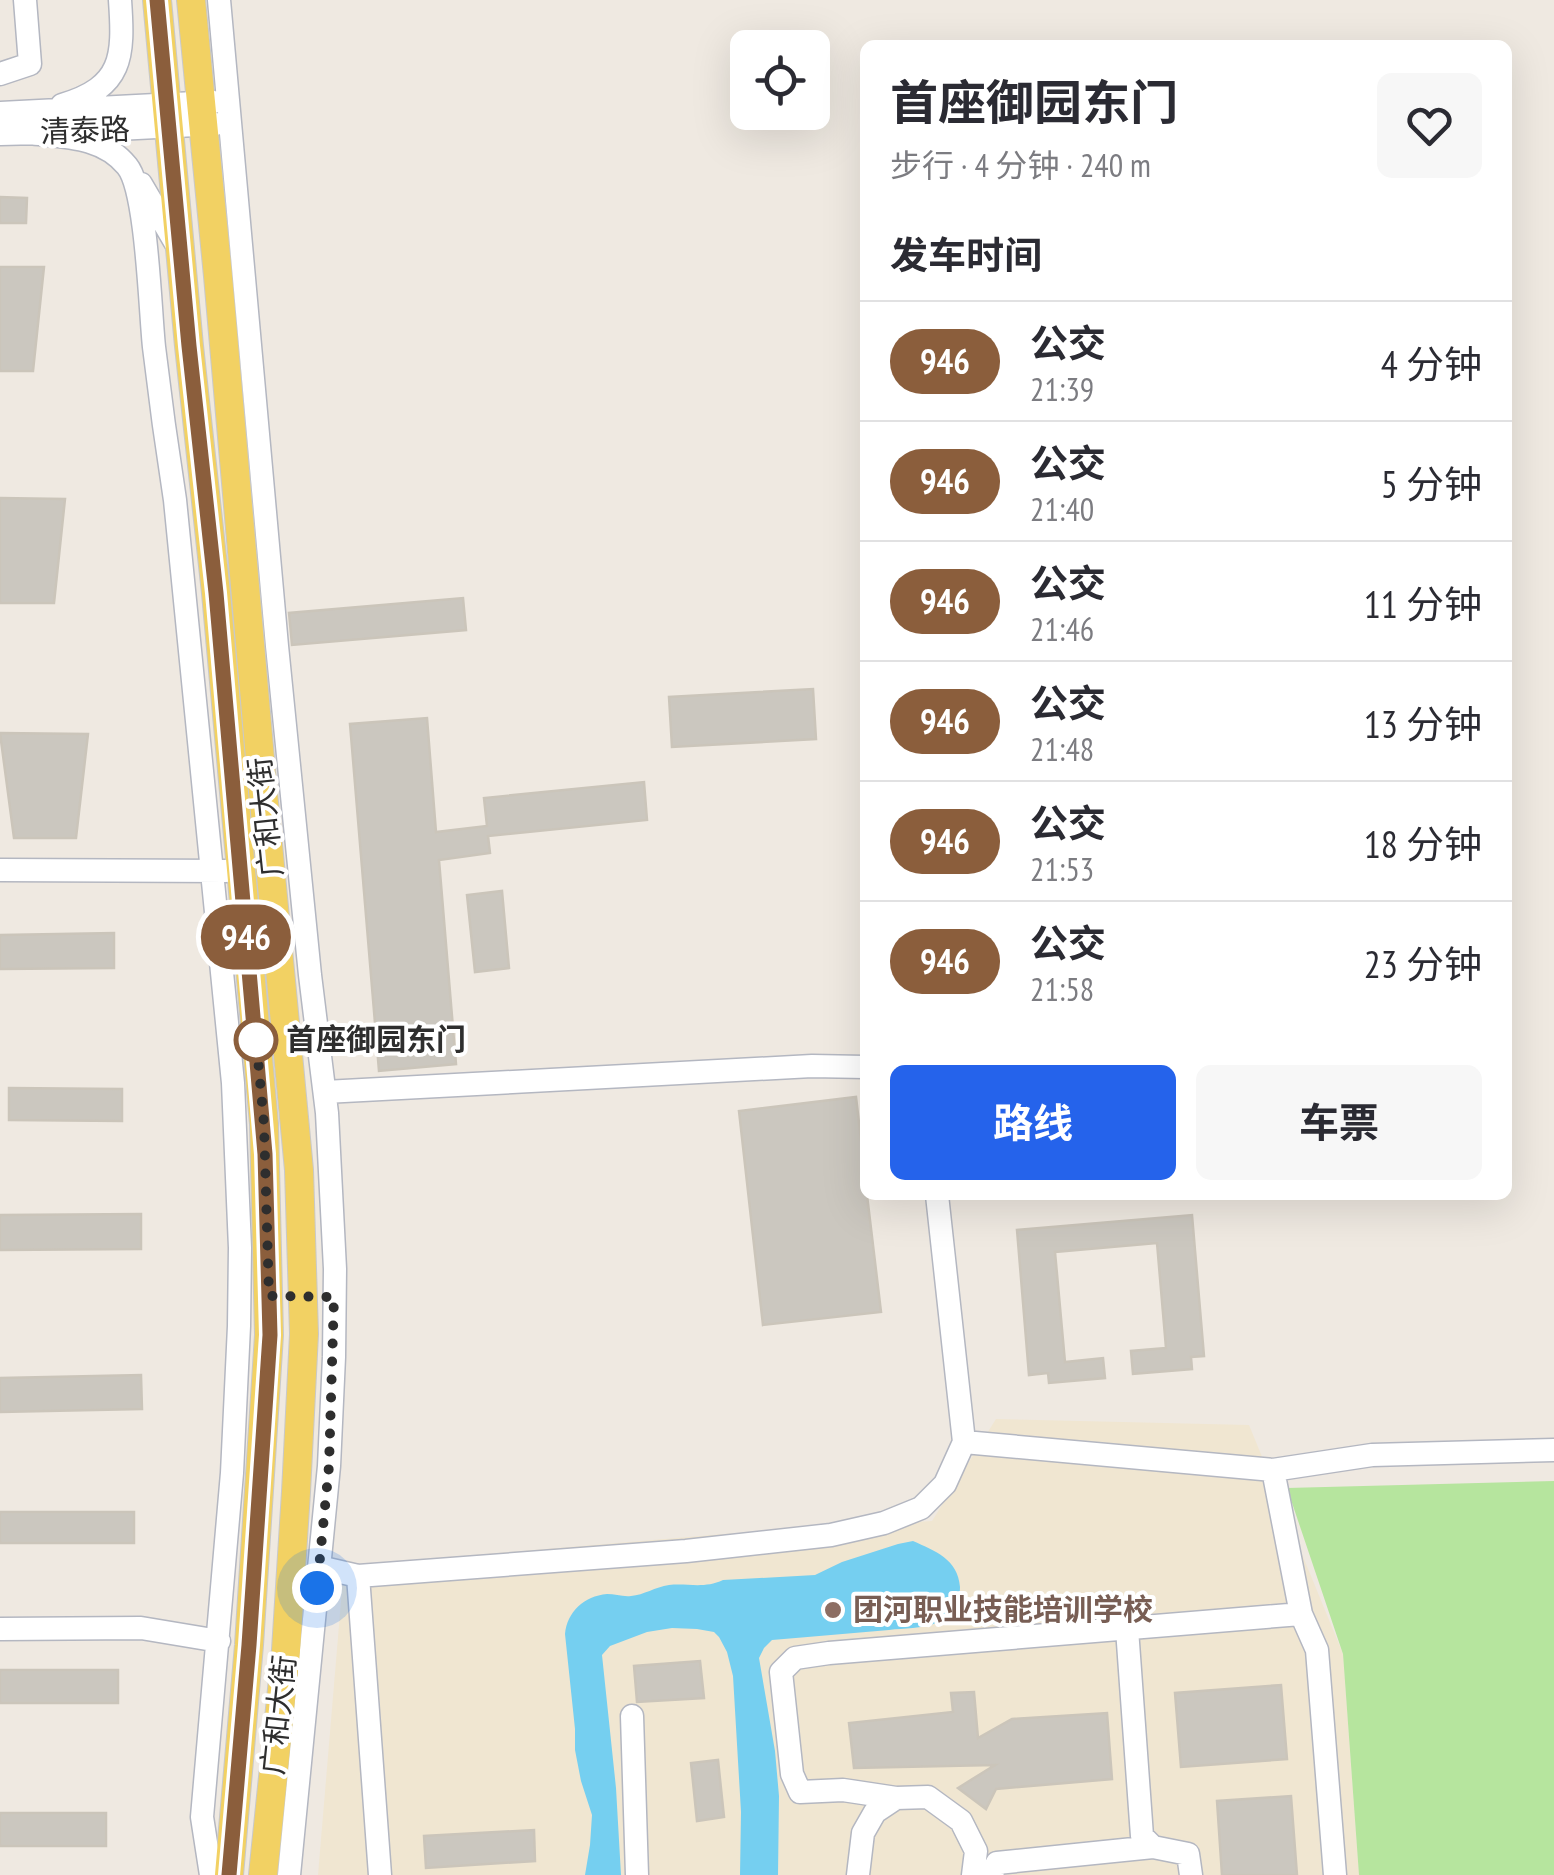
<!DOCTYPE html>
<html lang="zh">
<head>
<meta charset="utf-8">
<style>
	body { margin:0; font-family:"PT Sans Narrow","Noto Sans SC",sans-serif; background:#f7f7f7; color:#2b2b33; height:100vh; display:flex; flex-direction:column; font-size:38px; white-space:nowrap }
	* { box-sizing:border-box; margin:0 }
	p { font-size:32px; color:#7c7c81 }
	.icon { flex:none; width:55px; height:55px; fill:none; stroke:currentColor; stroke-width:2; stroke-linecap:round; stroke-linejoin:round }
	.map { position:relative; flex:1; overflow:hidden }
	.panel { position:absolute; left:860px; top:40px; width:652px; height:1160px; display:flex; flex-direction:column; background:#fff; border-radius:15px; box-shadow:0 10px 40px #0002 }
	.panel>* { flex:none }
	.badge { padding:0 20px; border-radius:32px; font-size:35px; line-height:65px }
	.fabs { position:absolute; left:730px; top:30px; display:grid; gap:20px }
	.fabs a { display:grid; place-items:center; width:100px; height:100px; border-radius:15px; background:#fff; box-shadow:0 10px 40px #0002; font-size:50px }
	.you { position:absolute; width:50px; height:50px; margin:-25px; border:8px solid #fff; border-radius:50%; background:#1a73e8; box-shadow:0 0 0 15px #1a73e833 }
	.map>.badge { position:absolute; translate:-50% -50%; box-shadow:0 0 0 5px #fff }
	h2 { padding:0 30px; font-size:38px; line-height:90px }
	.round { display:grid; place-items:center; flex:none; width:105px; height:105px; border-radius:15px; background:#f7f7f7 }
	.head { display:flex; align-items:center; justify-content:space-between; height:170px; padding:0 30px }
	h1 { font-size:48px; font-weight:700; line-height:75px }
	.cta { display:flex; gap:20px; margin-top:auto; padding:20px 30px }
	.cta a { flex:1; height:115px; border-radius:15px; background:#2563eb; color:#fff; font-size:40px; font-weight:700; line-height:115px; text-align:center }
	.cta a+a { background:#f7f7f7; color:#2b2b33 }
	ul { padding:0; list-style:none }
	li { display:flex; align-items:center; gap:30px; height:120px; padding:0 30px; border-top:2px solid #e1e1e2 }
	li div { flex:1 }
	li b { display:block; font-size:38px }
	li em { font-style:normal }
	li .badge { min-width:110px; font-weight:700; text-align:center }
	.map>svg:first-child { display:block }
</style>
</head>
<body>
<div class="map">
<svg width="1554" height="1875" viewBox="0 0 1554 1875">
	<rect width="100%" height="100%" fill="#efe9e1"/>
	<path fill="#f0e6d1" d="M996,1419L1249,1425L1343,1654L1359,1875H318L344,1566L724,1534L932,1521Z"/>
	<path fill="#b6e59e" d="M1554,1481V1875H1359L1343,1654L1287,1488Z"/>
	<path fill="#75cff0" d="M913,1541C935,1551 958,1559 960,1587C960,1603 951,1617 936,1623C922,1629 904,1628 889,1630C850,1633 812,1637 772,1640L764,1648L759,1658L775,1751L779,1796L778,1875H740L741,1812L733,1676L727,1652L719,1637L714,1632L697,1629L672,1628L647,1632L610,1646L602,1655L616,1788L621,1875H585L590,1845L592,1815L581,1781L575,1750V1729L565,1634C567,1612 584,1596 607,1594C615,1594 623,1597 631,1596C644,1595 655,1587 669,1585C688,1583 704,1589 723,1580L815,1575L842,1562L898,1544Z"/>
	<path fill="#cbc7bf" stroke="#cbc5ba" stroke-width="2.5" d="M0,197L27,198L26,223H0Z
		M0,267H44L33,371H0Z
		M0,498L65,499L54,603H0Z
		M463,598L466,630L292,645L289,613Z
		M813,689L816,739L672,747L669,697Z
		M427,718L436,832L487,826L484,798L644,782L647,820L488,836L490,853L439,860L456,1064L379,1071L350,724Z
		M0,733L88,734L76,838H14Z
		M502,891L509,968L475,972L467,895Z
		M114,933V968L0,969V935Z
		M9,1088L122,1089V1121L9,1120Z
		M856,1097L865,1174V1195H867L881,1312L763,1325L739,1111Z
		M141,1214V1249L0,1250V1215Z
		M1192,1215L1204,1356L1191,1357L1192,1369L1133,1374L1131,1351L1166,1348L1157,1243L1055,1252L1065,1362L1103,1358L1105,1378L1049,1383L1048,1373L1029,1375L1017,1230Z
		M141,1375L142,1409L0,1412V1378Z
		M0,1512H134V1543H0Z
		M700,1661L704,1698L637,1702L634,1666Z
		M0,1670H118V1703H0Z
		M1281,1685L1287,1759L1181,1767L1175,1693Z
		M974,1692L978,1738L1012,1719L1107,1713L1112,1779L996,1789L986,1809L958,1788L995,1765L854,1768L849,1723L953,1712L951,1693Z
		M718,1760L724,1817L697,1821L691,1763Z
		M1291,1796L1297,1875H1222L1217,1801Z
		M0,1813H106V1846H0Z
		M534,1830L535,1861L426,1868L424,1836Z"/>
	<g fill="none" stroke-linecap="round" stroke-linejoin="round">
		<g stroke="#b4b7c1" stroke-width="25">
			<path id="minor" d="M219,0L277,646L310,975L327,1113L335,1269L334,1357L329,1466L289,1875
				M0,74L30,64L25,0
				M62,105C123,87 124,57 120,0
				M0,113L214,102
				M78,131L216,124
				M29,133C64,137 103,136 127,166C147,190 150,310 154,347C160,398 167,449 175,500L233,1083L240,1248L239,1326L232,1473L202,1817L211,1875
				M0,134L41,133
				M141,184L178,247
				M0,870L226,871
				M325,1092L812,1066L865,1067
				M964,1442L1273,1470L1372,1455L1554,1450
				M1273,1470L1301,1614
				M319,1567L358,1576L686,1551L831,1535L884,1523L921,1508L945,1484L964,1442L937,1195
				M358,1576L380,1875
				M0,1629L141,1628L219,1641
				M1127,1629L1142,1836L1153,1847L1188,1854L1191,1875
				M632,1716L637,1875
				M896,1798L843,1790L800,1792L792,1774L781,1672L795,1658L829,1653L1301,1614L1317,1650L1335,1875
				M858,1875L863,1833L875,1812L896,1798L928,1797L961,1821L976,1851L973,1875
				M991,1875L997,1863L1153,1847"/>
		</g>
		<g stroke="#c9c9c9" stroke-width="30">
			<path id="major" d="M157,0L189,346L216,593L264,1124L269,1335L249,1645L229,1875
				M191,0L218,276L262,781L299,1170L304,1334L296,1492L286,1650L263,1875"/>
		</g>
		<use href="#minor" stroke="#fff" stroke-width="22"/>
		<use href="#major" stroke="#f2d163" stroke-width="28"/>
	</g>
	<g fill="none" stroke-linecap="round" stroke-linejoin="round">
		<g stroke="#fff" stroke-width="22">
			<path id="line" d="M157,0L189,346L216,593L265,1154L270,1335L249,1645L229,1875"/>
		</g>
		<use href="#line" stroke="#8b5e3c" stroke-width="15"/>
		<path stroke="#2e2e2e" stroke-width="10" stroke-dasharray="0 18" d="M256,1040L255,1026L264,1124L269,1296L334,1297L329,1466L317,1588"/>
	</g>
	<circle fill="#fff" stroke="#8b5e3c" stroke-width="5" cx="256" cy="1040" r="20"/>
	<circle fill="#8d6e63" stroke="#fff" stroke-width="4" cx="833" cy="1610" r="10"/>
	<g text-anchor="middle" stroke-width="8" stroke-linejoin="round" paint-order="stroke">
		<g font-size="30" fill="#2e2e2e" stroke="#fff">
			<text transform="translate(85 131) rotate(-2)" y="10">清泰路</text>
			<text transform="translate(266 817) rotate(-96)" y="10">广和大街</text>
			<text transform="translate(279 1715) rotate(-84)" y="10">广和大街</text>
		</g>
		<g font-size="30" font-weight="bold" fill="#2e2e2e" stroke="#fff" text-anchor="start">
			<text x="286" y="1050">首座御园东门</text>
		</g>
		<g font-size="30" font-weight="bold" fill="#785e54" stroke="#fff" text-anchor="start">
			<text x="853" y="1620">团河职业技能培训学校</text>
		</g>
	</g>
</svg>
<div class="fabs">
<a><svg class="icon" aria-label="locate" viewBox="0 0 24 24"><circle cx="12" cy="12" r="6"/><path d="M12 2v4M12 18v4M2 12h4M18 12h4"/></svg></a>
</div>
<div class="you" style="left:317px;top:1588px"></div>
<b class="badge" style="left:246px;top:937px;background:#8b5e3c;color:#fff">946</b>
<section class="panel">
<div class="head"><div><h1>首座御园东门</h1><p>步行 · 4 分钟 · 240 m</p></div><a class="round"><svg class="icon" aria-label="heart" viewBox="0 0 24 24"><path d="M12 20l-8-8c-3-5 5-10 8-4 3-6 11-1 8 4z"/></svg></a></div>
<h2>发车时间</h2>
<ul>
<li><span class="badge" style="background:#8b5e3c;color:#fff">946</span><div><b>公交</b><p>21:39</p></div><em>4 分钟</em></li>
<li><span class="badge" style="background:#8b5e3c;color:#fff">946</span><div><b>公交</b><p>21:40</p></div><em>5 分钟</em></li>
<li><span class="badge" style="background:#8b5e3c;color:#fff">946</span><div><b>公交</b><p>21:46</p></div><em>11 分钟</em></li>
<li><span class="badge" style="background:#8b5e3c;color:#fff">946</span><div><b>公交</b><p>21:48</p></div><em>13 分钟</em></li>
<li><span class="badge" style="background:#8b5e3c;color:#fff">946</span><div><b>公交</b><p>21:53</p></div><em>18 分钟</em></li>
<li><span class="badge" style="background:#8b5e3c;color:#fff">946</span><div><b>公交</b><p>21:58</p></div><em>23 分钟</em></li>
</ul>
<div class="cta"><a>路线</a><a>车票</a></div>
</section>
</div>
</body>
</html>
